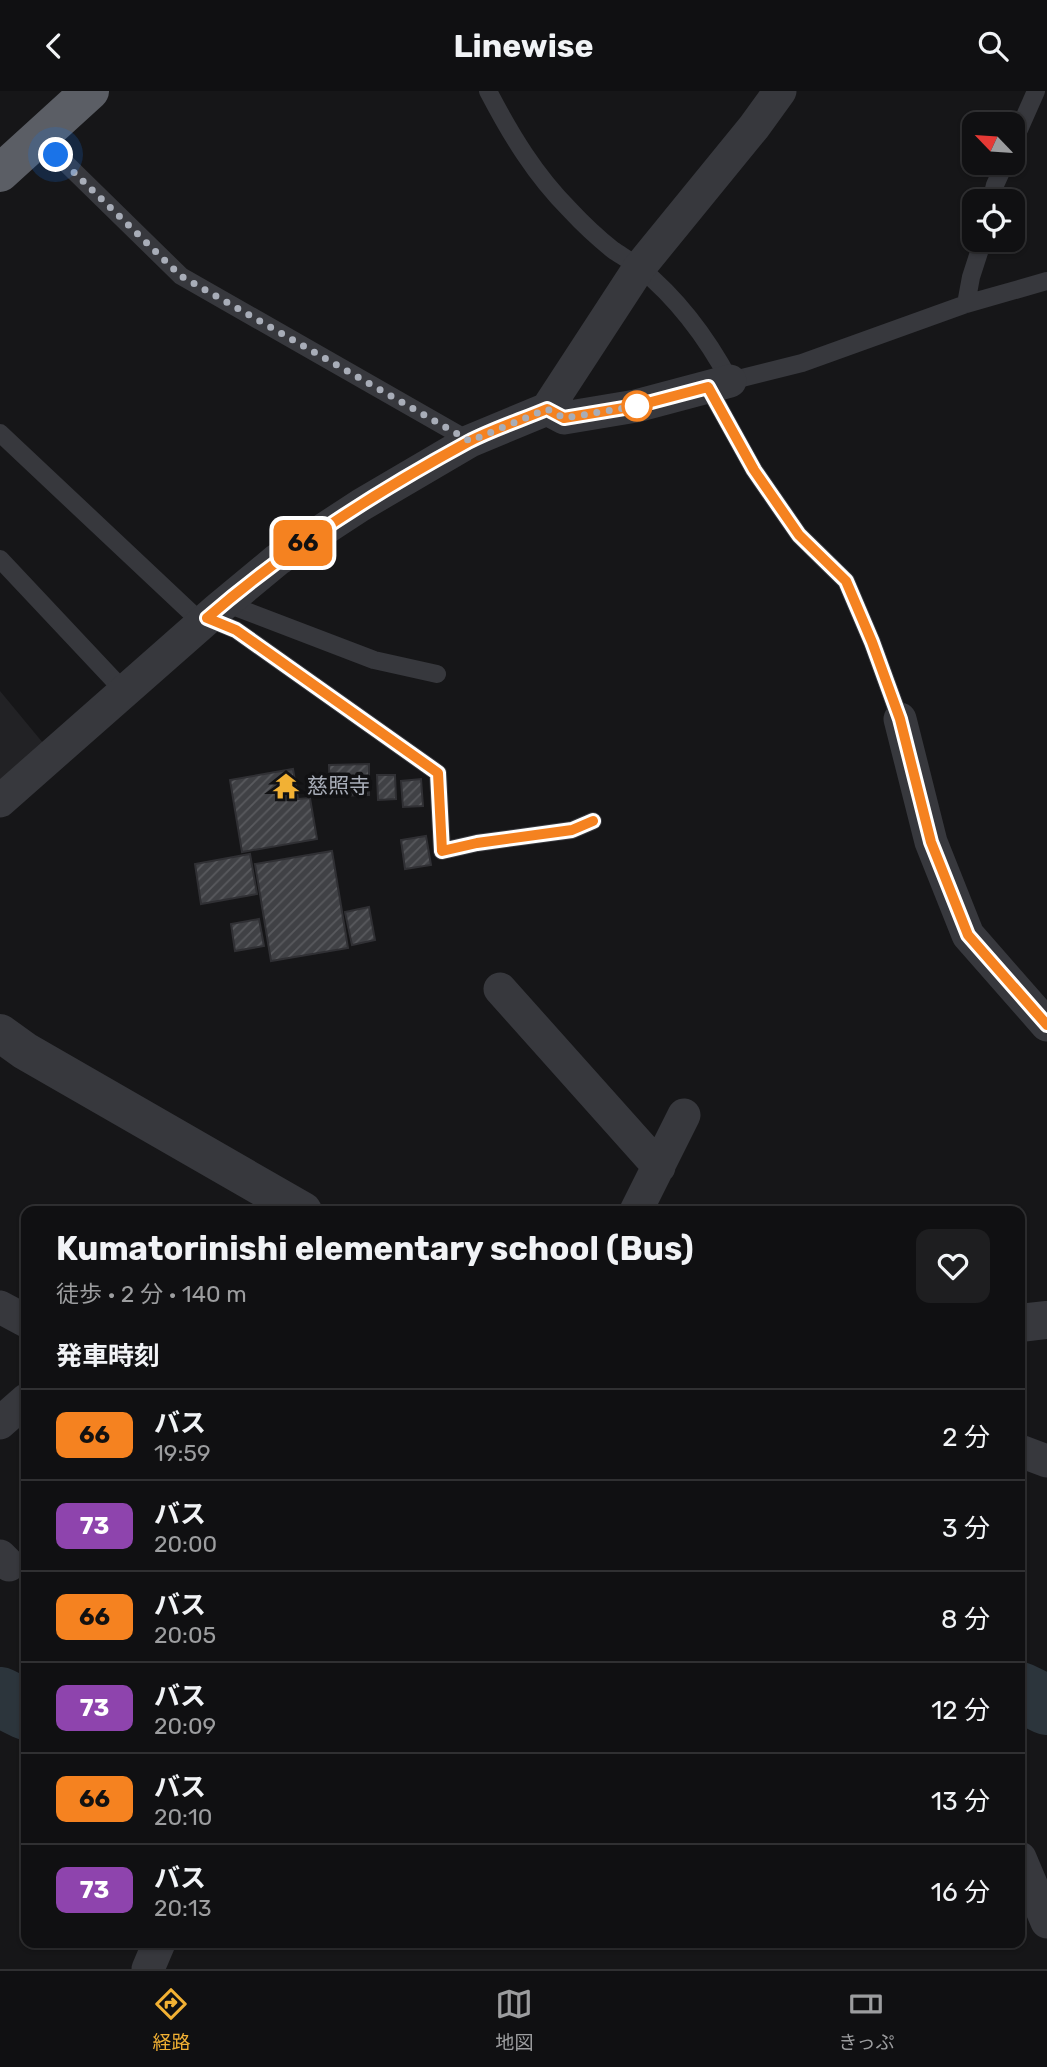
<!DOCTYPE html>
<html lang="ja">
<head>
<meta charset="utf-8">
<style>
	body { margin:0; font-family:Rubik,"Noto Sans JP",sans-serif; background:#1e1e20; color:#f1f3f6; height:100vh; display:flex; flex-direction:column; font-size:26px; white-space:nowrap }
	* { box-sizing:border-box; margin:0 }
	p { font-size:23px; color:#9c9d9f }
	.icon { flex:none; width:38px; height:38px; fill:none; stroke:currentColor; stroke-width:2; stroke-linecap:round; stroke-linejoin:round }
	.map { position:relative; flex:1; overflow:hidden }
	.panel { position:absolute; left:21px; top:1115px; width:1004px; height:742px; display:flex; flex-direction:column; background:#101012; border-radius:14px; box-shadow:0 2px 5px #0004,0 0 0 2px #303032 }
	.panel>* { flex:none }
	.badge { padding:0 14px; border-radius:10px; font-size:24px; line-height:46px }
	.needle { width:46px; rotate:295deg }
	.controls { position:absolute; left:962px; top:21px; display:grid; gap:14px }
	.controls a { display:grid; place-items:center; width:63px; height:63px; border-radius:14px; background:#101012; box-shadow:0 2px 5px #0004,0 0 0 2px #303032; font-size:35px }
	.you { position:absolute; width:35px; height:35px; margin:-18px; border:5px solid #fff; border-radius:50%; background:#1a73e8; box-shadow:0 0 0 10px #1a73e833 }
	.map>.badge { position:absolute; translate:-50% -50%; box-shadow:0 0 0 4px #fff }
	h2 { padding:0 35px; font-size:26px; line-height:63px }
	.round { display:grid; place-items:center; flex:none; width:74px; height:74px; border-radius:14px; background:#1e1e20 }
	.overview { display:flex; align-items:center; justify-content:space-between; height:119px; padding:0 35px }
	h1 { font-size:33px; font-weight:700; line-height:52px }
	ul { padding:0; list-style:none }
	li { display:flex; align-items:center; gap:21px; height:91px; padding:0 35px; border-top:2px solid #303032 }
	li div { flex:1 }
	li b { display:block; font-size:26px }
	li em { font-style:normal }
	li .badge { min-width:77px; font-weight:700; text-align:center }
	header { display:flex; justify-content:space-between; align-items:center; height:91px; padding:0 35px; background:#101012; font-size:32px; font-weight:700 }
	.menu { display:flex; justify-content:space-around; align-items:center; height:98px; border-top:2px solid #303032; background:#101012; font-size:19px; color:#9c9d9f }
	.menu a { display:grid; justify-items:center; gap:4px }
	.menu .active { color:#f2b134 }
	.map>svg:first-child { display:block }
</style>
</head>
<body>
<header><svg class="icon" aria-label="back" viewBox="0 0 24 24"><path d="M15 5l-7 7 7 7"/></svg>Linewise<svg class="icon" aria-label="search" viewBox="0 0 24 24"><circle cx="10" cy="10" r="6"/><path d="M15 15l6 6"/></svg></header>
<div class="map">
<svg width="1047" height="1878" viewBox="0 0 1047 1878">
	<defs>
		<pattern id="building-hatch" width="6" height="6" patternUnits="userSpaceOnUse" patternTransform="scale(1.75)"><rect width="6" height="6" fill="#404145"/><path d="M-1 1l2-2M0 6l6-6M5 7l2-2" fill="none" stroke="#595a5e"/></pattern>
	</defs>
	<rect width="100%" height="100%" fill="#161618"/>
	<path fill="#222225" d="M0,600L43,652L0,691Z"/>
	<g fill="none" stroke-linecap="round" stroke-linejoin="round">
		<path stroke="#2c353c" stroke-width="60" d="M1020,1601L1047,1614
			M0,1606L26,1619"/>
	</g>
	<path fill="url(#building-hatch)" stroke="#303034" stroke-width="2" d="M369,673V704L330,705L329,674Z
		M293,678L298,708L310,707L317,748L242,761L230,689Z
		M377,684H395L396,708L378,709Z
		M421,688L423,715L403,716L401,690Z
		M426,745L431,774L405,778L401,749Z
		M332,760L348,857L271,870L255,773Z
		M250,763L257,803L201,813L195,773Z
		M369,816L375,849L352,854L345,821Z
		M259,828L264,855L235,860L231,833Z"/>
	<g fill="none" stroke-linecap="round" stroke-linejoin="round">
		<path stroke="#37383d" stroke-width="18" d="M488,0C511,44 535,84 570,119C583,133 598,147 613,159C622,165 632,171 640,177C678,208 707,247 730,290L802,272L966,213L1047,190
			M39,46L181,185L470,350
			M1013,52L1036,0
			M991,110L995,94L1005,72
			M966,213L971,186L983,149
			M708,296L754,379L799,444L846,490L872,551L900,628
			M0,342L202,532
			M0,468L125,601
			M225,512L374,569L437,583
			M207,527L236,539L438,682L442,760L477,752L572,739L593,730"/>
		<path stroke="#37383d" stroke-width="33" d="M547,318L564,327L636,315L730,290
			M900,628L931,751L968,844L1047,934
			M0,710L218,518L277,469L361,414L470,350L547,318L639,177L754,36L780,0
			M500,898L659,1076
			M636,1120L684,1024
			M0,1216L26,1230
			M0,1332L26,1309
			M1020,1360L1047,1370
			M0,1465L9,1474
			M1020,1767L1047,1831
			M148,1878L159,1852"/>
		<path stroke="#37383d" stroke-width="38" d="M0,942L25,960L303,1120
			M1020,1232L1047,1229"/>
		<path stroke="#5b5e65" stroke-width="38" d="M0,82L90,0"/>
	</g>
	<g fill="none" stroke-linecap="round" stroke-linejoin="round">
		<g stroke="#fff" stroke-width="16">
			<path id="line" d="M593,730L572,739L477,752L442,760L438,682L236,539L207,527C286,458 376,401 468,351C493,338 521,329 547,318L564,327L636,315L708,296L754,379L799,444L846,490L872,551L900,628L931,751L968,844L1047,934"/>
		</g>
		<use href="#line" stroke="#f58220" stroke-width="10"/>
		<path stroke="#a8adb8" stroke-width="7" stroke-dasharray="0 12.6" d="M56,64L181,185L470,350L547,318L564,327L637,315"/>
	</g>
	<defs>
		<g id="temple-bare" transform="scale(2.1)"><path d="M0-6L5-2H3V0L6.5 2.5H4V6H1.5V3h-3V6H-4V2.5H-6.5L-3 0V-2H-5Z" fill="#f2b134" stroke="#111113" stroke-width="2.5" paint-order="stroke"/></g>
	</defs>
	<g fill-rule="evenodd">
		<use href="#temple-bare" x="286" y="695"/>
	</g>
	<circle fill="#fff" stroke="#f58220" stroke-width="3.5" cx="637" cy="315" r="14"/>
	<g text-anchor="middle" stroke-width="7" stroke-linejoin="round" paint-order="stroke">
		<g font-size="21" fill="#a8adb8" stroke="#111113" text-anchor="start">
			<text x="307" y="702">慈照寺</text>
		</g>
	</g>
</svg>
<div class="controls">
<a><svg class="needle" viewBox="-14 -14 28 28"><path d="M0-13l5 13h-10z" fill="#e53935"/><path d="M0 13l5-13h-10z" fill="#9c9d9f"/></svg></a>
<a><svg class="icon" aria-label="locate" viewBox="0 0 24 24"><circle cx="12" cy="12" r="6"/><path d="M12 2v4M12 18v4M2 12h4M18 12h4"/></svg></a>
</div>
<div class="you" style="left:56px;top:64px"></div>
<b class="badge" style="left:303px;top:452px;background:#f58220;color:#111">66</b>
<section class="panel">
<div class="overview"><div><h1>Kumatorinishi elementary school (Bus)</h1><p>徒歩 · 2 分 · 140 m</p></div><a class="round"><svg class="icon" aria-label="heart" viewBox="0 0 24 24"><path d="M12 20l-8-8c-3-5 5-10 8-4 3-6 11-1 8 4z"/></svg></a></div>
<h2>発車時刻</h2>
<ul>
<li><span class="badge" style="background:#f58220;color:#111">66</span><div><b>バス</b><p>19:59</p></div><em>2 分</em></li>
<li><span class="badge" style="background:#8e44ad;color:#fff">73</span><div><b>バス</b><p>20:00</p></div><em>3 分</em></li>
<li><span class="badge" style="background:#f58220;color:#111">66</span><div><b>バス</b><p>20:05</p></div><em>8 分</em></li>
<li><span class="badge" style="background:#8e44ad;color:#fff">73</span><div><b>バス</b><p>20:09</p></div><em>12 分</em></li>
<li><span class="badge" style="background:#f58220;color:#111">66</span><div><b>バス</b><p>20:10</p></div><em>13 分</em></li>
<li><span class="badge" style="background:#8e44ad;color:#fff">73</span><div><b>バス</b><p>20:13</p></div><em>16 分</em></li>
</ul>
</section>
</div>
<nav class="menu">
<a class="active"><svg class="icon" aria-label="directions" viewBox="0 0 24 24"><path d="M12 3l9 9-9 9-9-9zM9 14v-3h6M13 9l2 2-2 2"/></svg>経路</a>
<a><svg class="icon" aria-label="map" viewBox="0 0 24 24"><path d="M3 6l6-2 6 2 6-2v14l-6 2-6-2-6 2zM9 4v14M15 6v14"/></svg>地図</a>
<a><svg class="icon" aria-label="tickets" viewBox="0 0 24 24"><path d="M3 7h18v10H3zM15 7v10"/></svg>きっぷ</a>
</nav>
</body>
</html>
